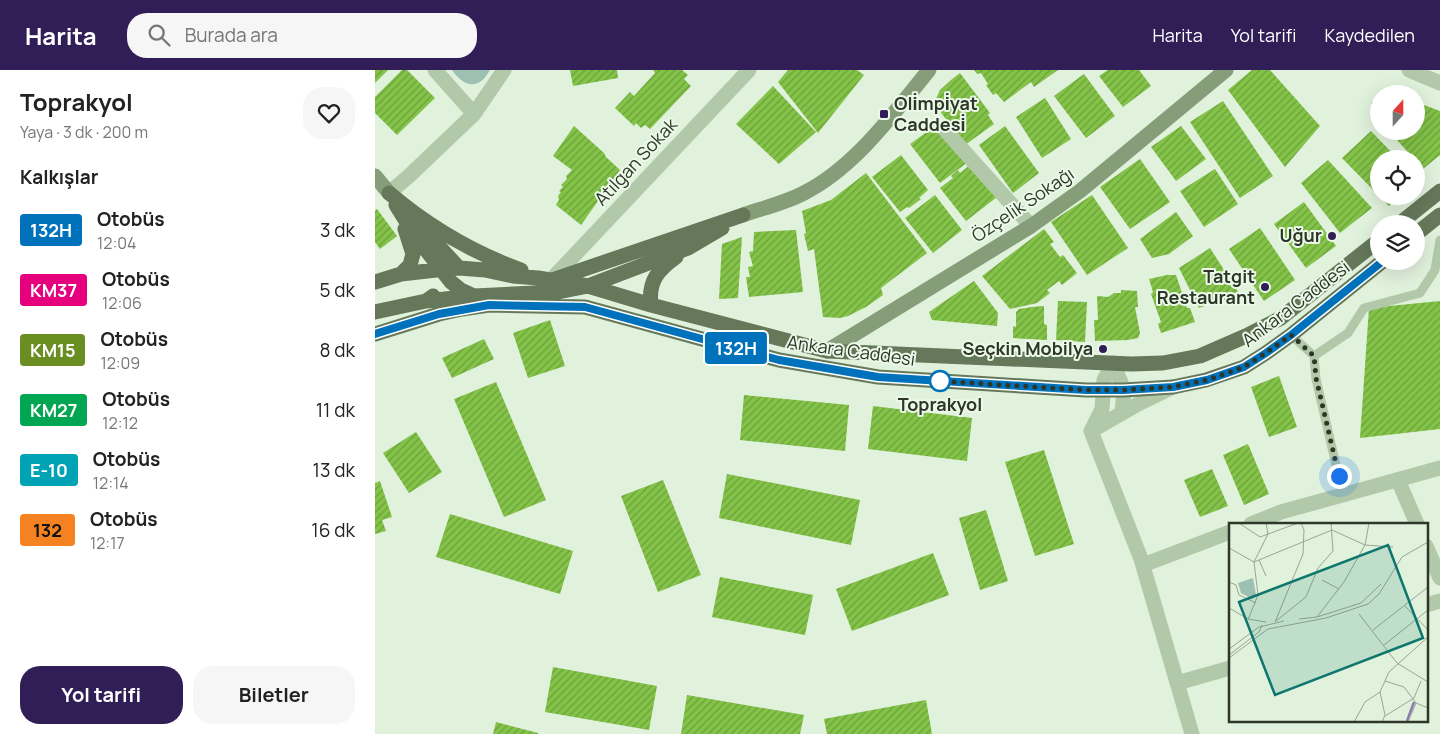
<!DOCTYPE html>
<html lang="tr">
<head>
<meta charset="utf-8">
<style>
	body { margin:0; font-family:Manrope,sans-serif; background:#f6f6f6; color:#222; height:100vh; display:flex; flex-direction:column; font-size:19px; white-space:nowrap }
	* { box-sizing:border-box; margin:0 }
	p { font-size:16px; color:#767676 }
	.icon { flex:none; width:28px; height:28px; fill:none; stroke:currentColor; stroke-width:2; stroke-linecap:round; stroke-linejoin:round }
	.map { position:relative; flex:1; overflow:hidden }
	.drawer { display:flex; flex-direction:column; background:#fff; width:375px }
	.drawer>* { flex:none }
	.badge { padding:0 10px; border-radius:4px; font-size:18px; line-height:32px }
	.needle { width:32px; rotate:21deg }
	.fabs { position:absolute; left:995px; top:15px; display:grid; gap:10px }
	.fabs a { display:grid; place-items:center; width:55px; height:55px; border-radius:50%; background:#fff; box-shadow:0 5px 20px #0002; font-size:25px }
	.you { position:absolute; width:25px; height:25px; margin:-12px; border:4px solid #fff; border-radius:50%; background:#1a73e8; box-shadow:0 0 0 8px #1a73e833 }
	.map>.badge { position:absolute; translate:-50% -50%; box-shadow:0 0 0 2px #fff }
	h2 { padding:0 20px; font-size:19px; line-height:45px }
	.round { display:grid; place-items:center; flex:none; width:52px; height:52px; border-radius:20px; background:#f6f6f6 }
	.overview { display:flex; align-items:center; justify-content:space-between; height:85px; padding:0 20px }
	h1 { font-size:24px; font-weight:700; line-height:38px }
	.button { display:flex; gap:10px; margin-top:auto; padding:10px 20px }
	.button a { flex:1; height:58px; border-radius:20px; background:#321e57; color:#fff; font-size:20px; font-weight:700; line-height:58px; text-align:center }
	.button a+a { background:#f6f6f6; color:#222 }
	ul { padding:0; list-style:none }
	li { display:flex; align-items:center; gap:15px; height:60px; padding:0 20px }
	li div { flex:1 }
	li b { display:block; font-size:19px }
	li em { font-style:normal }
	li .badge { min-width:55px; font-weight:700; text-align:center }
	header { display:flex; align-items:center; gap:30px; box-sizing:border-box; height:70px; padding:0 25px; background:#321e57; color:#fff }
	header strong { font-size:24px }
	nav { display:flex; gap:28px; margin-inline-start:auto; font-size:18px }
	.search { width:350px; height:45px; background:#f6f6f6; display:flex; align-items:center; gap:12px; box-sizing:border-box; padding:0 18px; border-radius:20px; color:#767676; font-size:19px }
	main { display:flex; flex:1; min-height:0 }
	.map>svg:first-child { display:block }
</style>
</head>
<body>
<header>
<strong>Harita</strong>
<div class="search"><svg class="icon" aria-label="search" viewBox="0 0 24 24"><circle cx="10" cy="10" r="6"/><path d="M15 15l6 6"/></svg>Burada ara</div>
<nav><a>Harita</a><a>Yol tarifi</a><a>Kaydedilen</a></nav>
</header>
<main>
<section class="drawer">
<div class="overview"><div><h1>Toprakyol</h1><p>Yaya · 3 dk · 200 m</p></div><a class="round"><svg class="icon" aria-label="heart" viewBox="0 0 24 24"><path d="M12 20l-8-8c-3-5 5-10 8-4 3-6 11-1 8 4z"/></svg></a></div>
<h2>Kalkışlar</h2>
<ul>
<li><span class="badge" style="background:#0072bc;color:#fff">132H</span><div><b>Otobüs</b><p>12:04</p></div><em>3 dk</em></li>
<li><span class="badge" style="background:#e6007e;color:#fff">KM37</span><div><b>Otobüs</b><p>12:06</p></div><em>5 dk</em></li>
<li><span class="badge" style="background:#6b8e23;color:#fff">KM15</span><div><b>Otobüs</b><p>12:09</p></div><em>8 dk</em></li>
<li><span class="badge" style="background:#00a651;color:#fff">KM27</span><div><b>Otobüs</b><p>12:12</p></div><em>11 dk</em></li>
<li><span class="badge" style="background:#00a3b4;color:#fff">E-10</span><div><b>Otobüs</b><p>12:14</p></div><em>13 dk</em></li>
<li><span class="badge" style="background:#f58220;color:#111">132</span><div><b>Otobüs</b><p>12:17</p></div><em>16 dk</em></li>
</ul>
<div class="button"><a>Yol tarifi</a><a>Biletler</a></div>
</section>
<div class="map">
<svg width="1065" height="664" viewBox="0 0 1065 664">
	<defs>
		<pattern id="building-hatch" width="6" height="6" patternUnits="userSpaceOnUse" patternTransform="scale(1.25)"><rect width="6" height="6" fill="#83c348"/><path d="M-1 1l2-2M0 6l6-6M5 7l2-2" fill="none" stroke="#6c9f3c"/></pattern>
	</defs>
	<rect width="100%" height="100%" fill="#e0f1dc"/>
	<path fill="#9cc0b2" d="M77,0H115C103,21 89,17 77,0Z"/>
	<path fill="url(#building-hatch)" d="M0,0H13L0,13Z
		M27,0H32L60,28L22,65L0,43V27Z
		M195,0H242L243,8L198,16Z
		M278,0H307L313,5L309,9L316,16L275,59L270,55L266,58L261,53L259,56L240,38L255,22L259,26L280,3Z
		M413,0H482L489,5L443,63L403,12Z
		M599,0H683L659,17L656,12L629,32L621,23L618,25L611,15L613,14L606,3L602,4Z
		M733,0H764L776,16L748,37L724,6Z
		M877,0H895L945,56L910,97L853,20Z
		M585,3L615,43L613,45L619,54L590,75L559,33L565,20L576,10Z
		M709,4L740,46L711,68L679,26Z
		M398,16L441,62L404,94L361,54Z
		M1004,25V50L998,44L1002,40L996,33Z
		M670,28L696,69L667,88L641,47Z
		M848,31L898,106L865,128L815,52Z
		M1041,32L1065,41V85L1048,99L1041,91V89H1039L1014,61H1041Z
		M563,54L593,92L565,113L535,74Z
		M199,56L229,83L231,87L245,100L206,155L181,135L184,130L183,126L186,122L184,121L188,117L186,115L192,109L191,106L197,100L178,86Z
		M630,56L664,103L638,123L604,75Z
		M806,56L831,89L801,111L776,77Z
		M996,61L1023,89H1004V126L967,88Z
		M526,85L553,120L544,128L546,129L534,138L532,137L525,142L497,107Z
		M765,89L795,132L755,159L725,117Z
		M953,90L997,138L965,163L926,113Z
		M596,94L622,127L591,151L565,118L578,108L576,106L583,100L585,103Z
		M840,99L863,134L829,157L805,121Z
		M491,103L552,183L506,218L508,225L491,237L473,246L465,248L448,247L439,179L433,181L429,164L431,163L427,141L456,130Z
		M560,125L587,160L558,183L530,148Z
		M717,125L753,178L712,205L676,152Z
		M1004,126H1024L1014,136Z
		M929,132L961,176L931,198L899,154Z
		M2,139L22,166L5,179L0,172V141Z
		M801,142L818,166L794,184L777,188L765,169Z
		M885,158L920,210L889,231L854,179Z
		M669,159L679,172L675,174L685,187L688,185L702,203L687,215L684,211L672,220L675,223L662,233L635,239L607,206Z
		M421,160L428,222L374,227L371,207H375L373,197L378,196L374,182L378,181L379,162Z
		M367,167L363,228L344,229L347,174Z
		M835,178L865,225L857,229L856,227L839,236L837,233L824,238L804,198Z
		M792,205H801L812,238H815L820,252L786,263L783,254L786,252L776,224L778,222L774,209Z
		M599,211L623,243L622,256L557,250L554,242Z
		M746,220L762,221L763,237H760L765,263L763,268L753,270L720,271L719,250H723L722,226L733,227L739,223H746Z
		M683,231L712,232L710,272L681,270Z
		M1065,231V359L985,368L994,238Z
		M669,236V254L672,255V270L638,268V256L641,257V242L644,239L657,237Z
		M175,250L190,296L153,308L138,263Z
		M109,269L119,289L77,308L67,288Z
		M904,306L922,357L894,367L876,317Z
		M121,312L171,430L129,447L79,329Z
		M369,325L474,335L470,381L365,370Z
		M498,336L597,348L592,391L493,379Z
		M41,362L67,402L34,423L8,383Z
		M873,374L894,424L869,435L848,385Z
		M669,380L699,474L660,486L630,392Z
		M837,399L853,436L825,447L809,410Z
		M352,404L485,430L476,475L344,448Z
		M288,410L326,505L283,522L246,426Z
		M5,411L17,447L7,450L11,461L0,464V413Z
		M611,440L633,511L605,520L584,448Z
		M75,444L198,481L185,524L61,487Z
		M558,483L574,525L477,561L461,519Z
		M345,507L438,525L430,565L337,547Z
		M178,597L282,616L274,660L170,642Z
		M312,625L429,645L425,664H306Z
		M551,630L557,664H452L449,649Z
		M121,652L163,663V664H118Z"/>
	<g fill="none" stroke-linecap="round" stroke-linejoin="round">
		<path stroke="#b1c9a8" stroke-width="9" d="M916,265L939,286L973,263L989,238L1045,223L1060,200L1065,170
			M939,286L941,309L968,425"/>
		<path stroke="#b1c9a8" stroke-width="15" d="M60,0L99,44
			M1034,0L1065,13
			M570,60L656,156
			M14,123L34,106L99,44L129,0
			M176,210L374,0
			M738,293L749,320L747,343
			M716,361L766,489L817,664
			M716,361L763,334L798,317
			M716,361L727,339L729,310L738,293
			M1023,410L1042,454
			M876,454L906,442L1065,398
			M1051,476L1065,508
			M768,495L855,462
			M1051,535L1065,531
			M802,613L855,598"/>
		<path stroke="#869d79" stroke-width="15" d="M0,106L14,123
			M368,145C388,138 410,133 429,123C480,97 518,44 554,0
			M452,281L656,156L705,121L851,0"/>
		<path stroke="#657859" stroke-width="15" d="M14,123C54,157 96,182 146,200
			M21,135L41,167L76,212L86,220L99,226
			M1024,154L1065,121
			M44,155L84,198
			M1041,164L1065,145
			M26,204L35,195L38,184L30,159
			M180,209L368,145
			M0,212L26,204L61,200L84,198L110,200L138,206L163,208L213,216L276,235L452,281L756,294L788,293L825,286L871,266L906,248L1004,170
			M51,231L99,226L183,222L213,216L313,178L347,158
			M276,235C273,211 283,200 301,187
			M0,242L51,231L58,226
			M0,264L64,244L87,239L114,235L210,237L404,290L503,307L711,320H749L798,317L831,310L869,297L891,283L916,265L1008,191"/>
	</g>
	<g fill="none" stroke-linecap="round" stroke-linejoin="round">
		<g stroke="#fff" stroke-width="11">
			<path id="line" d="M0,264L64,244L114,235L210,237L404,290L503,307L711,320H748L798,317L832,310L869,297L891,283L916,265L1008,191"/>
		</g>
		<use href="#line" stroke="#0072bc" stroke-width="8"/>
		<path stroke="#2e3628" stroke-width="5" stroke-dasharray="0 9" d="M565,311H563L711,320H748L798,317L832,310L869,297L891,283L916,265L939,286L941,308L964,406"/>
	</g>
	<g fill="#321e57" stroke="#ebf9e8" stroke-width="2">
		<rect x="504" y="39" width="10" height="10" rx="2.5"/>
		<circle cx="957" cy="166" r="5"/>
		<circle cx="890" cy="217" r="5"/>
		<circle cx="728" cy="279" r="5"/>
	</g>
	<circle fill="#fff" stroke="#0072bc" stroke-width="2.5" cx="565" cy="311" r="10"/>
	<g text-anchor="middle" stroke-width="4" stroke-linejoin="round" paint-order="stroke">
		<g font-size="18" font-weight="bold" fill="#2e3628" stroke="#ebf9e8" text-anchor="end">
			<text x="519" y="40" text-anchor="start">Oli̇mpi̇yat<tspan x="519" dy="21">Caddesi̇</tspan></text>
			<text x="947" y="172">Uğur</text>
			<text x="880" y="213">Tatgit<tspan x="880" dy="21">Restaurant</tspan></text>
			<text x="718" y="285">Seçkin Mobilya</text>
		</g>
		<g font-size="18" fill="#2e3628" stroke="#ebf9e8">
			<text transform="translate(261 92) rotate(-47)" y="6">Atılgan Sokak</text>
			<text transform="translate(648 135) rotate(-34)" y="6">Özçelik Sokağı</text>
			<text transform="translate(921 234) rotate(-37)" y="6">Ankara Caddesi</text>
			<text transform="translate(476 281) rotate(8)" y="6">Ankara Caddesi</text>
		</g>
		<g font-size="18" font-weight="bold" fill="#2e3628" stroke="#ebf9e8">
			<text x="565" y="341">Toprakyol</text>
		</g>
	</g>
	<g transform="translate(854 453)">
		<rect width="199" height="199" fill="#e0f1dc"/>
		<path d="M24,55L27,72L23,76L12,70L9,60Z" fill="#9cc0b2"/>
		<path fill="none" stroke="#8b7bae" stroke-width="2.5" d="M178,198L185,179"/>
		<path fill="none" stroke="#99a694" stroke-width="1" d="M10,0L31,14L69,0M0,25L25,39M30,37L37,53M25,39L103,7L136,22L164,24M25,39L39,11L37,0M93,57L110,66M0,59L7,62L10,72L27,80M175,82L199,107M0,85L19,96L21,92L29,72L25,39M130,91L168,140L199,159M88,94L115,59L136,22L140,0M19,96L37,99M70,96L88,94L132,80L152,61M47,98L77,74L89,45L104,28L102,0M46,99L74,31L75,7L72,0M144,107L199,64M155,122L199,87M0,126L30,104L55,98M0,132L30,109L33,102M0,135L39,106L97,95L139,81L150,71L173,34L199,19M156,158L175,164L187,180L199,185M151,169L156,192L153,199M156,193L185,175L192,158M125,199L136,179L151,169L160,149L199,114M179,199L187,180"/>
		<path fill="#0f766e" fill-opacity="0.15" stroke="#0f766e" stroke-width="2.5" d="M159,22L194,115L46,172L10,79Z"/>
		<rect width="199" height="199" fill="none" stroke="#2e3628" stroke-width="2.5"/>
	</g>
</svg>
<div class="fabs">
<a><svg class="needle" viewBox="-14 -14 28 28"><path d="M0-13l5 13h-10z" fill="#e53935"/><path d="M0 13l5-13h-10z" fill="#767676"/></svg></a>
<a><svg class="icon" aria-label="locate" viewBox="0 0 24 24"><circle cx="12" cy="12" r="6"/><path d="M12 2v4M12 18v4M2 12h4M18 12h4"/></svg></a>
<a><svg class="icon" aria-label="layers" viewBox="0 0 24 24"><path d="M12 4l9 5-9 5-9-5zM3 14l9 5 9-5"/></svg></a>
</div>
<div class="you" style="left:964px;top:406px"></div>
<b class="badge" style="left:361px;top:278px;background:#0072bc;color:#fff">132H</b>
</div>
</main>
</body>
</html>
